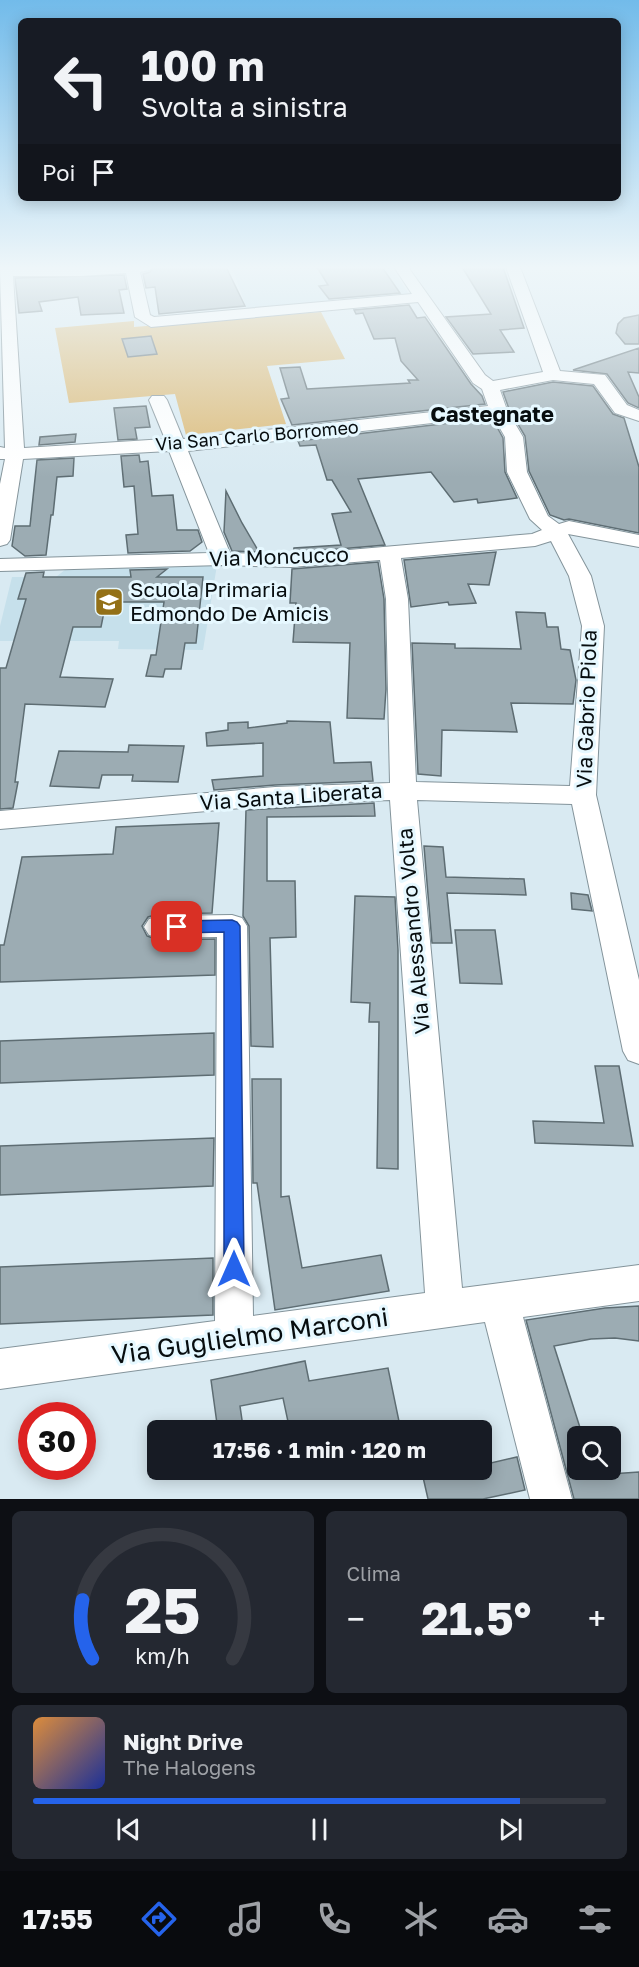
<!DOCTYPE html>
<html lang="it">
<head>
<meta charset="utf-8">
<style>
	body { margin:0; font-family:"Golos Text",sans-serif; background:#242831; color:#f1f3f6; height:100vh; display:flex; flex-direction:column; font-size:22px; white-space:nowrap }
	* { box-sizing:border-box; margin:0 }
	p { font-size:20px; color:#9ea1a6 }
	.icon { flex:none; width:33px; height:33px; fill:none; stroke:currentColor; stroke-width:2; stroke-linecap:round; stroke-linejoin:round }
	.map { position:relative; height:1499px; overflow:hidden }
	.drawer { display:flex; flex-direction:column; gap:12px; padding:12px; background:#0d0f14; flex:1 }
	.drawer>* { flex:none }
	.hud { position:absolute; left:18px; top:18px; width:603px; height:183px; border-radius:9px; box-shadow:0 3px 15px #0003; background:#171b24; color:#f1f3f6; overflow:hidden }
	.tools { position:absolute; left:567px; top:1426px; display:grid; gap:12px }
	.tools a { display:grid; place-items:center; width:54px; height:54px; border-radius:9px; background:#171b24; box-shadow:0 3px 15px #0003; font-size:30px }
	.speed { position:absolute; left:18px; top:1402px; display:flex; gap:12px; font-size:30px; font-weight:700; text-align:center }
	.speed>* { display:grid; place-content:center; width:78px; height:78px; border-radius:50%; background:#171b24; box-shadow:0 3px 15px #0003; line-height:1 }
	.speed .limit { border:9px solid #d22; background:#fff; color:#111 }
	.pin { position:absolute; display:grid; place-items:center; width:51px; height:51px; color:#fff; margin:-26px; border-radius:12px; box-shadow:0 3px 9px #0006 }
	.me { position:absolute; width:66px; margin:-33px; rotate:0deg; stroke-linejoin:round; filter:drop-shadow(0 0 4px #0008) }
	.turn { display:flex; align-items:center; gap:21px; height:126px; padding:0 24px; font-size:27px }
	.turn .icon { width:78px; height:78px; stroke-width:2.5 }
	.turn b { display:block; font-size:42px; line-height:51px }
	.then { display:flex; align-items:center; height:57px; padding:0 24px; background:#0003; gap:12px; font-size:22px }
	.big { font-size:45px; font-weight:700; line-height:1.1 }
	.drawer .tile { flex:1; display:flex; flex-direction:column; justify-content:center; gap:9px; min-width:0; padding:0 21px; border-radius:9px; background:#242831 }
	.drawer .dial { align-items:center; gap:0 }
	.dial svg { height:156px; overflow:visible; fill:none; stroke:#363941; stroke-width:7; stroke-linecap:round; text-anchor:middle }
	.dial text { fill:#f1f3f6; stroke:none }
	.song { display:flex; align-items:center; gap:18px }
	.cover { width:72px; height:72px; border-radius:9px; background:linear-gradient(135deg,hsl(30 70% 55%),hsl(230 70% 35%)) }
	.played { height:6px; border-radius:3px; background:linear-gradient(90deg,#2563eb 85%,#363941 85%) }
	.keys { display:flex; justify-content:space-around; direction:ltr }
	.heat { display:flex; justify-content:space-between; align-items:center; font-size:33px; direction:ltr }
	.drawer .tiles { flex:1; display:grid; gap:12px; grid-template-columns:1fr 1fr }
	.tile:last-child { grid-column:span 2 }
	.trip { position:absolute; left:147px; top:1420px; width:345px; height:60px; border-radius:9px; background:#171b24; box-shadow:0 3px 15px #0003; font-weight:700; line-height:60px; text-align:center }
	.menu { display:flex; height:96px; justify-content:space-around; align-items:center; background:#090b0e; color:#9ea1a6 }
	.menu .icon { width:42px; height:42px }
	.menu .selected { color:#2563eb }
	.menu b { font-size:27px; color:#f1f3f6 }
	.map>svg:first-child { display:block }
</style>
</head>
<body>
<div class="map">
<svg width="639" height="1499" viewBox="0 0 639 1499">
	<rect width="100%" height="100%" fill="#d9eaf2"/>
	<!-- built -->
	<path fill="#c6e0eb" d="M232,267H391L409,294L405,297L247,310Z
		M217,565L203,650L118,649L119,641H0V626L12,577H56L66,569Z"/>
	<!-- green -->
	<path fill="#dcbb79" d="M321,312L345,359L267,366L286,424L186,435L175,394L69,403L55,328L134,321V327Z"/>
	<!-- building -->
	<path fill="#9cacb3" stroke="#5e6d73" stroke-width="1.5" d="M154,267H226L245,306L159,314L155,287L146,288L143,274L150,272Z
		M317,267H382L400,293L329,299L319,286L328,285Z
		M462,267H503L524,328L500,330L514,352L473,354L446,317L491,314Z
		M124,275L127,289L119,290L124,313L81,315L78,297L39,302L42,311L19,313L15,278Z
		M409,305L417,318L425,317L471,384L482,396L485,404L292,425L281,399L289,398L280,368L300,367L307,389L410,383L408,380H418L401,361L395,338L374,339L363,313L356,314L354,310Z
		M639,315V344H625L616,333L618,324L624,318Z
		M151,336L157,354L128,357L122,339Z
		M639,348V373L628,372L639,397V408L628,403L607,374L573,370Z
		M553,382L593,386L613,414L624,418L639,467V533L569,519L564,520L550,515L529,471L525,436L509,409L503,392Z
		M146,406L150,427L135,428L137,439L118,440L114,408Z
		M492,418L503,438L505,472L517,498L478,503L477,499L454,502L431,472L358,479L385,545L293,553L294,548L341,545L332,514L351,512L332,480H327L316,445L300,446L298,441Z
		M76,434L75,442L39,445L40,437Z
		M139,455L140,462L148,461L152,496L173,495L177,530H198L202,542L190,551L128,553L126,535L138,534L134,486L124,487L121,456Z
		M74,458L73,476L57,477L53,515H51L46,555L25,556L12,546L15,526H30L37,460Z
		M226,491L242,523L259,552L232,551L224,532Z
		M496,552L489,585L468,584L476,603L449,605L448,602L411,607L404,560Z
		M378,562L384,599L386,689L384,719L347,718L350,643L293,642L296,603H290L292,569Z
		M167,569L157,577H203L196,643H185L181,669H165L163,677L146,676L151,655H156L164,602H106L101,627H73L60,677L113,679L105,707L25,704L15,782H18L13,808L0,809V668H6L26,599H18L26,573L44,572L43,577H131L130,570Z
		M516,612L545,613L547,627H558L561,649L570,650L576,680L573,704L511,703L517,732L442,730L441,776L418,774L412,643L455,644V648L521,649Z
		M287,721L330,722L334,763L371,762L373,781L275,785L214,790L212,780L263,776V743L207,746L206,733L228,730V723L248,722V728L287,723Z
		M129,745L184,746L178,782L132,781L133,775H102L99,788L50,786L59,751L128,752Z
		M374,803L375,816L267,817V881H295L296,937L270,938L273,1047L251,1046L249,926L243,916L246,810Z
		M219,823L212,913L158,914L148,917L142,926L147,936L158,940L215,939V975L0,982V945H4L22,857L113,854L116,827Z
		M424,846L443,847L446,877L524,879L526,895L447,893L452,943H432Z
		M571,893L588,895L592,911L572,909Z
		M355,896L395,897L398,950V1169L377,1168L379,1022H369L370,1003L351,1002Z
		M455,930H495L502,984L460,983Z
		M214,1033V1075L0,1083V1041Z
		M595,1066H619L633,1146L535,1143L533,1121L604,1123Z
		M252,1079H281V1197L289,1196L302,1268L381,1255L389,1291L275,1310L257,1183H253Z
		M214,1138L213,1186L0,1195V1146Z
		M213,1258V1315L0,1324V1267Z
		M639,1306V1341L615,1338L591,1339L554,1346L583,1437H578V1470H594L596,1475L639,1472V1499H574L526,1320L605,1308Z
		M305,1361L309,1381L388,1368L401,1431H290L283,1398L240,1406L243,1427L218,1431L211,1380Z
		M517,1457L525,1490L483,1499H428L423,1477L457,1470H482V1465Z"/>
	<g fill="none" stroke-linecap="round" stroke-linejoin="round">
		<!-- minor casing -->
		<g stroke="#84949b" stroke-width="2">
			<path id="minor" d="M0,267H152L150,270L140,272L150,315L154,317L412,294L394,267H408L485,375L493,381L543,372L506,267H520L560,371L605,375L627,405L639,410V421L615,413L594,384L553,380L500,390L507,410L523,437L527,472L548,516L559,524L569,521L639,535V547L568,534L591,576L604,626L596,795L639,980V1064L628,1060L623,1051L572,804L417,800L462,1288L639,1265V1301L523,1317L572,1499H530L485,1322L0,1389V1349L215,1321L217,937L159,938L149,935L144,927L149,919L159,916L232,915L242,918L247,926L253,1316L425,1293L390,800L275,805L0,829V811L275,787L390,783L386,599L380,560L291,567L222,565L0,571V559L209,553L169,451L23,459L10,540L7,544L0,546V484L5,459H0V447L5,448ZM126,273L135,317L151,327L418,302L473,383L482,389L488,406L183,439L167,400L164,396H152L149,400L165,439L24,448L13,276H81ZM493,416L505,437L507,472L530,519L542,530L532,534L291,555L230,553L188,451ZM551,541L569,576L582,626L570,786L416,782L408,599L401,558L535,546Z"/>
		</g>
		<!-- minor -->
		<use href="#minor" fill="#fff" fill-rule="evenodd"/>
	</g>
	<!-- sky -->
	<linearGradient id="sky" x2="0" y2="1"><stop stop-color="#72bbea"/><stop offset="0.56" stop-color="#eef6f9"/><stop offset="1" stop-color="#eef6f9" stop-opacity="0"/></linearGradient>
	<rect width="639" height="477" fill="url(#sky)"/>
	<!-- route -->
	<path fill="#2563eb" stroke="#184099" stroke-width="1.5" d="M232,920L237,922L240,926L244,1269L241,1276L234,1279L227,1276L224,1269V932L177,933L172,931L169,927L172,923L177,921Z"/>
	<!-- icons -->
	<defs>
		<g id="school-square" transform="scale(1.5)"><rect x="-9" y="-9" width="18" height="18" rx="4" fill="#937017" stroke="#e6f8ff"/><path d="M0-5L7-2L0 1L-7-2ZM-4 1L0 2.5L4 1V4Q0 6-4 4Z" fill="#fff"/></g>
	</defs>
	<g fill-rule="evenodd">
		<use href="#school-square" x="109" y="602"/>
	</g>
	<g text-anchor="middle" stroke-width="6" stroke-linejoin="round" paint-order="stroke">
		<!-- far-street labels -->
		<g font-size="18" fill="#070d0f" stroke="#e6f8ff">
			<text transform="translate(257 436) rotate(-5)" y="6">Via San Carlo Borromeo</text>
		</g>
		<!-- street labels -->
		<g font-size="21" fill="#070d0f" stroke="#e6f8ff">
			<text transform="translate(279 557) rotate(-2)" y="7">Via Moncucco</text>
			<text transform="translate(587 709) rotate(-88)" y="7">Via Gabrio Piola</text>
			<text transform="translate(291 797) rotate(-4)" y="7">Via Santa Liberata</text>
			<text transform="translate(414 931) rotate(-95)" y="7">Via Alessandro Volta</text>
		</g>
		<!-- poi labels -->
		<g font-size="21" fill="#070d0f" stroke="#e6f8ff" text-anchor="start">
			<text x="130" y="597">Scuola Primaria<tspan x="130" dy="24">Edmondo De Amicis</tspan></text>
		</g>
		<!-- far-district labels -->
		<g font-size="22" font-weight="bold" fill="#070d0f" stroke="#e6f8ff">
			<text x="492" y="422">Castegnate</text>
		</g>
		<!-- near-street labels -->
		<g font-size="26" fill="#070d0f" stroke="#e6f8ff">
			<text transform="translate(250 1336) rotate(-8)" y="9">Via Guglielmo Marconi</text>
		</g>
	</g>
</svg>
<div class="tools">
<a><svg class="icon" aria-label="search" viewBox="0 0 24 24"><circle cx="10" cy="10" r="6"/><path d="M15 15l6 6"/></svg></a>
</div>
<div class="speed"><div class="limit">30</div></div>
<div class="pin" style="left:177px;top:927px;background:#d93025"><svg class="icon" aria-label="arrive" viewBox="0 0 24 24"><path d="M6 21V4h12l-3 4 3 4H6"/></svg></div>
<svg class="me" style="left:234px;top:1269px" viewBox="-20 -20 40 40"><path d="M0-17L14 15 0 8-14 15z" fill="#2563eb" stroke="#fff" stroke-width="4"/></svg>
<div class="trip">17:56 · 1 min · 120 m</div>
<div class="hud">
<div class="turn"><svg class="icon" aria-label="left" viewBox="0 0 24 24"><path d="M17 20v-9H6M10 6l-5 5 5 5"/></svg><div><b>100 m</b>Svolta a sinistra</div></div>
<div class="then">Poi<svg class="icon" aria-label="arrive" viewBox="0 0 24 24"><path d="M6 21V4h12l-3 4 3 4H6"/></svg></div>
</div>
</div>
<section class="drawer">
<div class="tiles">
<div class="tile dial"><svg viewBox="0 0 100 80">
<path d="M14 69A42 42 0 1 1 86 69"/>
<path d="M14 69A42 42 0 0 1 9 39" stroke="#2563eb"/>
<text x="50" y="56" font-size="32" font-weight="700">25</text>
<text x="50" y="72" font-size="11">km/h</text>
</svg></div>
<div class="tile"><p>Clima</p>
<div class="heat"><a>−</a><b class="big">21.5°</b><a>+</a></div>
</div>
<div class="tile">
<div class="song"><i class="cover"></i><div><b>Night Drive</b><p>The Halogens</p></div></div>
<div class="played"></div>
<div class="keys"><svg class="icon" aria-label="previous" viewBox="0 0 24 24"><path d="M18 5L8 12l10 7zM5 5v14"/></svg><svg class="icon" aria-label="pause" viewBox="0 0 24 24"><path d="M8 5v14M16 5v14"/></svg><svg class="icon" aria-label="next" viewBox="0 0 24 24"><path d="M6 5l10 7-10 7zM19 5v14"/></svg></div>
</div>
</div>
</section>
<nav class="menu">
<b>17:55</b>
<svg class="icon selected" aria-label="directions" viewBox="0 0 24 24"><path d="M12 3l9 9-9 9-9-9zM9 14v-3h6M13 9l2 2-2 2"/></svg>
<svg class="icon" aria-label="music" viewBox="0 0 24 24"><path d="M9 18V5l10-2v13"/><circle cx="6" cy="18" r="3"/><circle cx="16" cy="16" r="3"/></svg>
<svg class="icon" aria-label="phone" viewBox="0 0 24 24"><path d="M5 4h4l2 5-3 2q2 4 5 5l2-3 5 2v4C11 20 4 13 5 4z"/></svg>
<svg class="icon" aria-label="climate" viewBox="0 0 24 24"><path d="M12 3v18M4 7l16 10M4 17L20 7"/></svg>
<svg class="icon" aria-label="car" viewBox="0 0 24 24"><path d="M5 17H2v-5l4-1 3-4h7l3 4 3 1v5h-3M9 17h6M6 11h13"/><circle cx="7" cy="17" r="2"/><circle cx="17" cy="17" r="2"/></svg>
<svg class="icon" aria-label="filters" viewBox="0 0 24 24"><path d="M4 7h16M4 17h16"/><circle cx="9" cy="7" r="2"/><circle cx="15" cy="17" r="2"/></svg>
</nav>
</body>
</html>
